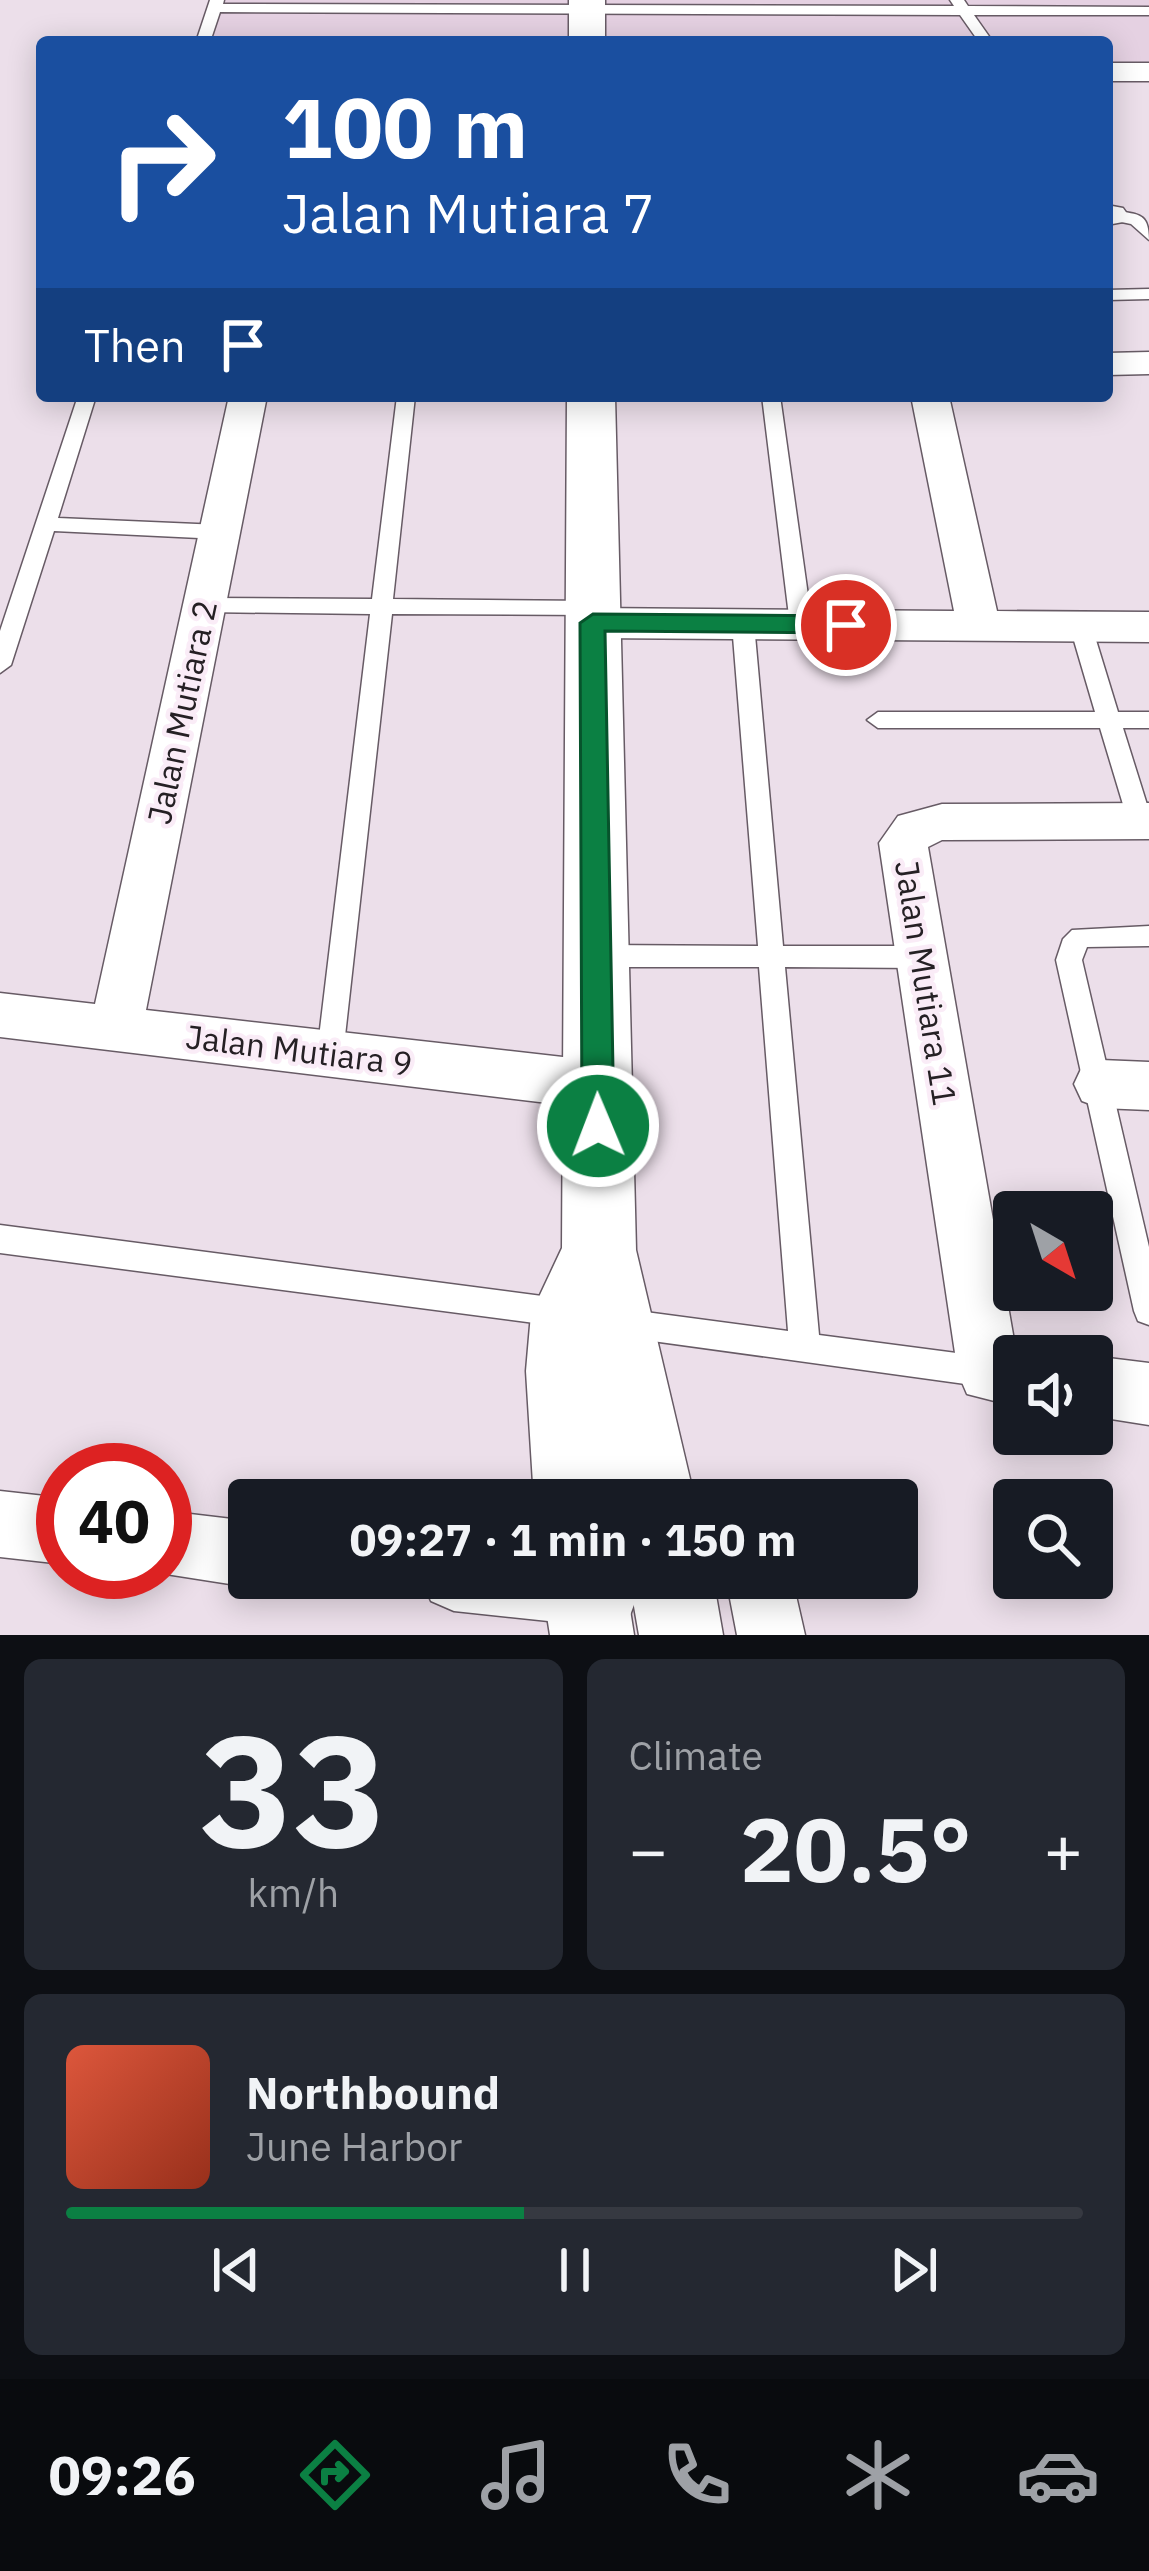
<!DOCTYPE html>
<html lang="en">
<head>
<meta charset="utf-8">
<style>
	body { margin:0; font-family:"IBM Plex Sans",sans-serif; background:#242831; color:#f1f3f6; height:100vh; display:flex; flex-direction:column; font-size:45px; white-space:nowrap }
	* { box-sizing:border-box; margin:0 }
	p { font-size:39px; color:#9ea1a6 }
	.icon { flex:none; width:66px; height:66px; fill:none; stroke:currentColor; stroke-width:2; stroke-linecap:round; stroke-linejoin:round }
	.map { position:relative; height:1635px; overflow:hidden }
	.details { display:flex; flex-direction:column; gap:24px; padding:24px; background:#0d0f14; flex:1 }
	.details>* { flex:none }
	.hud { position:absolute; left:36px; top:36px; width:1077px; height:366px; border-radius:12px; box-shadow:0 6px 30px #0003; background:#1a4fa0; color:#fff; overflow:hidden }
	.needle { width:78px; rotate:141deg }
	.buttons { position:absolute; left:993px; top:1191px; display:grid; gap:24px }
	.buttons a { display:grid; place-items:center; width:120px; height:120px; border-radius:12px; background:#171b24; box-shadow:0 6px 30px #0003; font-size:60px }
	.speed { position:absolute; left:36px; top:1443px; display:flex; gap:24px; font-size:60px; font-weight:700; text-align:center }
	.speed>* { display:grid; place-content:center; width:156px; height:156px; border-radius:50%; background:#171b24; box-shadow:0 6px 30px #0003; line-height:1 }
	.speed .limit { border:18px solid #d22; background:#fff; color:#111 }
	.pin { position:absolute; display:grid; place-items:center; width:102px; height:102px; color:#fff; margin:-51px; border:6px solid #fff; border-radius:50%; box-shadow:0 3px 12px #0007 }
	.me { position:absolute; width:132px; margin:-66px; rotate:359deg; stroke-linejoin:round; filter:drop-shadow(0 0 9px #0008) }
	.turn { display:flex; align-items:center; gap:42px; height:252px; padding:0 48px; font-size:54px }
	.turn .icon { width:156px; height:156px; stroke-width:2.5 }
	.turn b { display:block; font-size:84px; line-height:102px }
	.then { display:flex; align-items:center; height:114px; padding:0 48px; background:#0003; gap:24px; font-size:45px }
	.big { font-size:90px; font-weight:800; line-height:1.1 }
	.details .card { flex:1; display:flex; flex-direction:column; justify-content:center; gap:18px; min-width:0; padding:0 42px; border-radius:18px; background:#242831 }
	.details .dial { align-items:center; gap:0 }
	.dial b { font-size:156px; line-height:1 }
	.song { display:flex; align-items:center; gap:36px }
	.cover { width:144px; height:144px; border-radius:18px; background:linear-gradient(135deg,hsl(10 70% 55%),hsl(10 70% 35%)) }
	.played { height:12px; border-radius:6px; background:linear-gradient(90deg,#0b8043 45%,#363941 45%) }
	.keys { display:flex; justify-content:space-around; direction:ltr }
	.heat { display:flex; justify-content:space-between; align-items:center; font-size:66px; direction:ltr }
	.details .tiles { flex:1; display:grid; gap:24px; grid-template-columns:1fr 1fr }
	.card:last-child { grid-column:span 2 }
	.trip { position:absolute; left:228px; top:1479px; width:690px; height:120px; border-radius:12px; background:#171b24; box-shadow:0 6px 30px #0003; font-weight:800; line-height:120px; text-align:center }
	.tab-bar { display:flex; height:192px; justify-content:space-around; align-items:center; background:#090b0e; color:#9ea1a6 }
	.tab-bar .icon { width:84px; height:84px }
	.tab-bar .current { color:#0b8043 }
	.tab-bar b { font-size:54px; color:#f1f3f6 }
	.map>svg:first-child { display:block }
</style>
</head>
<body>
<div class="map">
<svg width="1149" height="1635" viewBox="0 0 1149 1635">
	<rect width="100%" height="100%" fill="#ecdfea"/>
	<!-- built -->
	<path fill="#e5d1e2" d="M211,0H1149V77H1107V42H197Z"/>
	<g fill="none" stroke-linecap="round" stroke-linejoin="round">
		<!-- service casing -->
		<g stroke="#675b65" stroke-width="3">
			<path id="service" d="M210,0H224L223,4L954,6L950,0H964L968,6L1149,7V15H974L993,42H979L960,15L220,12L210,42H196Z
				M1111,210C1136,215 1149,210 1149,240L1131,224L1107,219V211Z
				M1149,289V299L1107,300V290Z
				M78,396H96L58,518L220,525L230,532L220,539L54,531L11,665L0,673V631Z
				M397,396H415L393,599L593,601L604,608L593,615L392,614L343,1054L339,1062L330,1066L321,1062L317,1054L370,614L204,612L193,605L204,598L372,599Z
				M762,396H780L812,624L801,631L790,624Z
				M743,617L754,624L783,946H921L930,950L934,957L930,964L921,968L785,967L819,1335L987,1357L998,1361L1002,1372L998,1383L987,1387L623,1337L612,1333L608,1323L612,1313L623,1309L788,1331L759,967H600L591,963L587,956L591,949L600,945L758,946L732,624Z
				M1081,619L1092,627L1118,712H1149V728H1123L1149,811V828H1131L1128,821L1100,728H878L867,720L878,712H1095L1070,627Z
				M1149,926V946L1087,947L1082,960L1149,1247V1325L1138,1321L1134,1311L1056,960L1063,939L1072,930Z
				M0,1225L565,1299L576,1303L580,1313L576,1323L565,1327L0,1253Z"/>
		</g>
		<!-- minor casing -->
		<g stroke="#675b65" stroke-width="3">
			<path id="minor" d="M1107,63H1149V81H1107Z
				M1107,205L1123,208L1128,215L1123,222L1107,225Z
				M1149,352V374L1107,375V353Z
				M229,396H267L146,1010L598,1061L617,1068L625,1085L617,1102L598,1109L0,1037V993L95,1004Z
				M911,396H949L997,611L1149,612V642L593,638L578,634L571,623L578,612L593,608L954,611Z
				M1149,803V839L942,840L928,847L1015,1346L1036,1356H1014V1406L967,1394L958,1373L879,843L898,816L942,804Z
				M1101,1060L1149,1062V1110L1101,1108L1082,1101L1074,1084L1082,1067Z
				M1091,1356H1092L1149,1363V1425L1092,1416Z
				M0,1491L63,1498V1564L0,1557Z
				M165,1511L249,1521V1578H271L249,1587L153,1572H165Z
				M421,1578H632L638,1594L629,1618L605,1627L454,1611L431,1601Z
				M726,1578H792L805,1635H737Z"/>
		</g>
		<!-- tertiary casing -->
		<g stroke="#675b65" stroke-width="3">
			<path id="tertiary" d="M569,0H605V42H569Z
				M567,396H615L636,1250L695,1500H534L526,1371L531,1314L562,1248Z
				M541,1578H625L634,1635H550Z
				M629,1578H713L723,1635H639Z"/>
		</g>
		<!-- service -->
		<use href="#service" fill="#fff" fill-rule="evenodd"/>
		<!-- minor -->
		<use href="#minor" fill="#fff" fill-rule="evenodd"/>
		<!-- tertiary -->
		<use href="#tertiary" fill="#fff" fill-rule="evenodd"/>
	</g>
	<!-- route -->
	<path fill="#0b8043" stroke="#07532c" stroke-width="3" d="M593,614L846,616L858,625L846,633L605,631L614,1126L609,1136L598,1140L587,1136L582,1126L580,623Z"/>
	<g text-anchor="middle" stroke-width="9" stroke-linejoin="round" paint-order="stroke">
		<!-- street labels -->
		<g font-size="33" fill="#252024" stroke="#faecf7">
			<text transform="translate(182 712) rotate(-78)" y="12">Jalan Mutiara 2</text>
			<text transform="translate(926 983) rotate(81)" y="12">Jalan Mutiara 11</text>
			<text transform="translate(299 1050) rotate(7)" y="12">Jalan Mutiara 9</text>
		</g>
	</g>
</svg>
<div class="buttons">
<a><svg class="needle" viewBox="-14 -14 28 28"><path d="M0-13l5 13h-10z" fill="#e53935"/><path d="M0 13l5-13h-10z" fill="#9ea1a6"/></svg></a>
<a><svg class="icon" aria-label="sound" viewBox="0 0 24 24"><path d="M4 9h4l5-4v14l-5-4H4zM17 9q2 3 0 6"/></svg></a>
<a><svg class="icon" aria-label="search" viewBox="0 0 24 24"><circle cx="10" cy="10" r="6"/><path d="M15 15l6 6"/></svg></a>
</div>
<div class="speed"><div class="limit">40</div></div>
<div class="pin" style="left:846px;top:625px;background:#d93025"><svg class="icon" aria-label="arrive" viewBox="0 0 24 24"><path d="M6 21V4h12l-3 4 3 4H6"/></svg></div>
<svg class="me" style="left:598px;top:1126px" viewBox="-20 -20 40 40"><circle r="17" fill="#0b8043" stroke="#fff" stroke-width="3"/><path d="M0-11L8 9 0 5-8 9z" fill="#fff"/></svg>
<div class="trip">09:27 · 1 min · 150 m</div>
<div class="hud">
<div class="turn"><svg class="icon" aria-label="right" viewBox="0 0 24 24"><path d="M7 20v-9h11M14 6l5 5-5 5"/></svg><div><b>100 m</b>Jalan Mutiara 7</div></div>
<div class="then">Then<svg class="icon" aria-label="arrive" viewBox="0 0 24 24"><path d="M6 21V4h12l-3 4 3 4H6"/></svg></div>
</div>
</div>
<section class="details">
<div class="tiles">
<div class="card dial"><b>33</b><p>km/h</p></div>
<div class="card"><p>Climate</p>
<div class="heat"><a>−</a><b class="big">20.5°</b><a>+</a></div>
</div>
<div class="card">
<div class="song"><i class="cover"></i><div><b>Northbound</b><p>June Harbor</p></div></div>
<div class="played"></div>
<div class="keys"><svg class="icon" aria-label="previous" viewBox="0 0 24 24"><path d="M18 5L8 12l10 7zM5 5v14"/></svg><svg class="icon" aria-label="pause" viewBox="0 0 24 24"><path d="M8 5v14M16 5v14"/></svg><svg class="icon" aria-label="next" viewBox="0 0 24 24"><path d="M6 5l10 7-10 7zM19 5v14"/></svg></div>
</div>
</div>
</section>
<nav class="tab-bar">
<b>09:26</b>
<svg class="icon current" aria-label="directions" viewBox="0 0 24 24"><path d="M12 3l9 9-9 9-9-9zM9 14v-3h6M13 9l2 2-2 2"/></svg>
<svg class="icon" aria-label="music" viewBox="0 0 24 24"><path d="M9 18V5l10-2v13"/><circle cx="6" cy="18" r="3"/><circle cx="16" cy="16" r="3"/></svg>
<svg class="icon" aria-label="phone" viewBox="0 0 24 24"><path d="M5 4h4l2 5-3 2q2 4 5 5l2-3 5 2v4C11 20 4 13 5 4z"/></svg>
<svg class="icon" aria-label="climate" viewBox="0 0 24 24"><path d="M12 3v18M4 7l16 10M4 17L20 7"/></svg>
<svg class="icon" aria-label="car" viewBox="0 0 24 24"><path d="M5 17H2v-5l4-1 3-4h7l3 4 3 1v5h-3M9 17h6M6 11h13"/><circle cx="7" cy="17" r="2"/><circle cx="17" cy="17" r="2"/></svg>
</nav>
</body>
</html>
